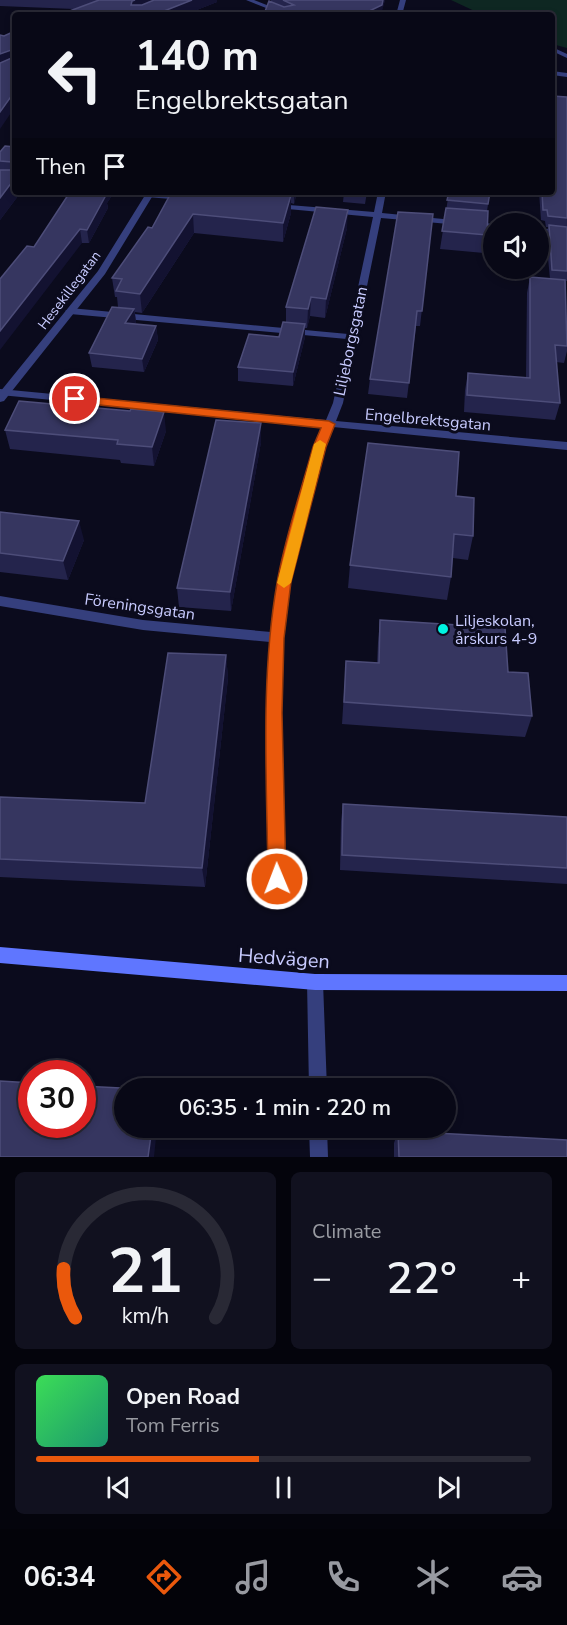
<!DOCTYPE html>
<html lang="en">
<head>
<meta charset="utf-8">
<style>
	body { margin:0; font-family:"Nunito Sans",sans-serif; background:#11111f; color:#f1f3f6; height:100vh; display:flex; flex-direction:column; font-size:22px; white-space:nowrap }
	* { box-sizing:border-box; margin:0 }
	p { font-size:20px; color:#989aa1 }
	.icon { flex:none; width:33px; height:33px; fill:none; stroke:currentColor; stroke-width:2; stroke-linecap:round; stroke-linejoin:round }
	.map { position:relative; height:1157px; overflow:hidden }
	.panel { display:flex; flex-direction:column; gap:15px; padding:15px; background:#04040c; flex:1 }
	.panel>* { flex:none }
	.banner { position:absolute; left:12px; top:12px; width:543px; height:183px; border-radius:6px; box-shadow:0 3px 9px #0003,0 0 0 2px #292935; background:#080816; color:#f1f3f6; overflow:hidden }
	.buttons { position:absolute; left:483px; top:213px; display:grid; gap:12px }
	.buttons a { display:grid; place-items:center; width:66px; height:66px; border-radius:50%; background:#080816; box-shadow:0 3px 9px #0003,0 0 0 2px #292935; font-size:30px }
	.speed { position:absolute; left:18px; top:1060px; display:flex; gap:12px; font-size:30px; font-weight:700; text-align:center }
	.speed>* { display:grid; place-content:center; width:78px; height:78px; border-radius:50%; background:#080816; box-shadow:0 3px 9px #0003,0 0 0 2px #292935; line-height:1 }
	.speed .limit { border:9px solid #d22; background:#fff; color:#111 }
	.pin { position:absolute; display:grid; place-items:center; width:51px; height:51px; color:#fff; margin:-26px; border:3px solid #fff; border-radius:50%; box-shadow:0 2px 6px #0007 }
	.me { position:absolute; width:66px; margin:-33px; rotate:359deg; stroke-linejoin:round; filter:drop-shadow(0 0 4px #0008) }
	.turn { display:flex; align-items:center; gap:21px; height:126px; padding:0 24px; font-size:27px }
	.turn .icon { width:78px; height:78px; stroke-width:2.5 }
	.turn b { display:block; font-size:42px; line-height:51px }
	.then { display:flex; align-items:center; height:57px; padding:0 24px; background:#0003; gap:12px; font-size:22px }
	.big { font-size:45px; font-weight:600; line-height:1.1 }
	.panel .card { flex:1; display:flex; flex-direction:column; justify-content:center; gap:9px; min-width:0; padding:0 21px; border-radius:9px; background:#11111f }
	.panel .dial { align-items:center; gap:0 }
	.dial svg { height:156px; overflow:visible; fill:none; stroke:#292935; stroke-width:7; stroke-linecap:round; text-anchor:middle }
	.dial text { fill:#f1f3f6; stroke:none }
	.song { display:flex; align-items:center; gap:18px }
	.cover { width:72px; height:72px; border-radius:9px; background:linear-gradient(135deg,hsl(130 70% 55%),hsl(160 70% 35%)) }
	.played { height:6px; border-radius:3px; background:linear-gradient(90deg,#ea580c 45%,#292935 45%) }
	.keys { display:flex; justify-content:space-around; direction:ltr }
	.heat { display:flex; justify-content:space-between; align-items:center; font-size:33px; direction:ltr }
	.panel .tiles { flex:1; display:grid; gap:15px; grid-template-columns:1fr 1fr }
	.card:last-child { grid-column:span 2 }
	.trip { position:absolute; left:114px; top:1078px; width:342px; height:60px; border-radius:30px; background:#080816; box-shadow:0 3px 9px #0003,0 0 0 2px #292935; font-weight:600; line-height:60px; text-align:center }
	.menu { display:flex; height:96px; justify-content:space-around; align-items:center; background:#030309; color:#989aa1 }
	.menu .icon { width:42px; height:42px }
	.menu .selected { color:#ea580c }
	.menu b { font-size:27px; color:#f1f3f6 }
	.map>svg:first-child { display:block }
</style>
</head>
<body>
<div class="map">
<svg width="567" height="1157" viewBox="0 0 567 1157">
	<rect width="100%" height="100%" fill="#0b0b1d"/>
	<!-- green -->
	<path fill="#0e2722" d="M451,0H567V48L552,44V15H483Z"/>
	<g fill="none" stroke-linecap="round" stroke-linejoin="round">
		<!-- minor -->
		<path fill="#353f7d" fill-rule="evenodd" d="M246,0H254L292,15H284Z
			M552,47L567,54V58L552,51Z
			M552,71L567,73V77L552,75Z
			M104,192H138L184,196L188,198L184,200L108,194Z
			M378,192H386L382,213L494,224V228L381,218L343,403L336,421L567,442V450L333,427L324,447L290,581L283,638L281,713L285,879L282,884L277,886L272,884L269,879L267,713L270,642L143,630L0,606V596L143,620L271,632L278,581L314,447L323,426L0,395V389L326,420L333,403L347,339L70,314L65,311L70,308L348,334L373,217L277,208L273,206L277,204L374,212Z
			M538,228L567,231V235L538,233Z
			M315,974L321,976L323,982L327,1089H309L307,982L309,976Z
			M309,1128H327L328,1157H310Z"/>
		<!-- tertiary -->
		<path fill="#353f7d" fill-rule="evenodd" d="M400,0H406L402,15H396Z
			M147,192H155L105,274L4,401L0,402V392L98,271Z"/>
		<!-- secondary -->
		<path fill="#5f76ff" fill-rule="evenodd" d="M0,947L315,974L567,975V991L315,990L0,963Z"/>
	</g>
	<!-- wall -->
	<path fill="#24244c" d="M0,0H217V2L184,15H59L74,9L0,6Z
		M271,0H385L380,15H264L271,2Z
		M567,97V281H566L567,351L564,363L556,362L560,403L555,420L464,412L465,390L468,373L526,378L527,293L530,277L550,279L546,236L548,227H546L545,221L541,220L539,192H552Z
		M15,147V192H21L0,220V152Z
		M103,192H110L111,197L107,203L108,208L89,243H82L34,247Z
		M297,192L294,204L291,203V213L283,242L194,233L142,313L135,312L136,322L135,324L156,326L158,340L144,372L92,367L89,353L118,307L117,297H115L112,278L152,228L176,193Z
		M344,192H367L365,204L343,202Z
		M449,192H490L487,211V235L484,253L440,249Z
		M433,214L420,326H416L407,398L368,394L370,379Z
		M347,228L325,318L310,316L307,328H305V337L293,386L238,381V367L279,337L286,322V307Z
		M5,430L166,431L154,466L121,463L120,460L10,449Z
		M261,442L231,611L179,607L177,588Z
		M456,496L473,536L468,560L453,558L451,577L447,600L348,588L350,565Z
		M0,512L84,540L68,580L0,572Z
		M380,620L508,672L532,716L525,737L342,724L346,661L377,663L378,642Z
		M226,655L228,678L205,887L0,877V797L145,803Z
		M343,804L567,817V884L340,870L341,821Z
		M398,1131L567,1157H394V1143Z"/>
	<!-- shaded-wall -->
	<path fill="#131231" d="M135,0H162L133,13L131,5L132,1Z
		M192,0H217V2L184,15H154Z
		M383,0H385L381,15H361Z
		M14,49L15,62L0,68V54Z
		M15,91V107L0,129V112Z
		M15,178V192H21L0,220V198Z
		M103,192H110L111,197L107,203L108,208L89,243L87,230Z
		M295,192H297L294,204V195Z
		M291,195V213L283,242V223Z
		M348,210L347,228L325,318L326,299Z
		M193,214L194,233L142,313L140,294Z
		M80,229L82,243L0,350V331Z
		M311,297L310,316L307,328L308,309Z
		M134,309L136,322L127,337L125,323Z
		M305,324V337L293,386V372Z
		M156,326L158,340L144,372L142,359Z
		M164,412L166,431L154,466L152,447Z
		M261,423V442L231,611L230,592Z
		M79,521L84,540L68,580L63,561Z
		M226,655L228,678L205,887L202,868Z
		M152,1128H157L154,1157H148Z"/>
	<!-- building -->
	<path fill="#363660" stroke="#4d4d79" stroke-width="1.5" d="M99,0H135L132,1L131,5H142L154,0H192L154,15H59Z
		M283,0H383L382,5L361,15L264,14L269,1L284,7L294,5Z
		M15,31V91L0,112V63L14,57V49L0,54V35L4,36Z
		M552,96L567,97V218L548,216L547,210H543L542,192H552Z
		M5,146L15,147V178L0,198V170H13L12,162L0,161V152Z
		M70,192H103L102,194L106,195L87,230L80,229L0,331V279L27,246L34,247Z
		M176,192H261L291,195L283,223L193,214L140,294L116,291L122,279L112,278L148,227L152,228L171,193H176Z
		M261,192H295L294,195Z
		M449,192H490L488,204L447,200Z
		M316,207L348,210L326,299L311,297L308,309L286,307Z
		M446,208L488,211L487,235L442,231Z
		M398,212L433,214L422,311H417L409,383L370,379Z
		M549,225L567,227V271L552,270Z
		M530,277L565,280L567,346L555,345L560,403L467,395L468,373L530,378Z
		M112,307L134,309L125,323L156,326L142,359L89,353Z
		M283,322L305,324L293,372L238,367L249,334L279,337Z
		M19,401L130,411L131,409L164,412L152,447L117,444L118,440L5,430Z
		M216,420L261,423L230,592L177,588Z
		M368,443L459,452L456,496L474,498L473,536L454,534L451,577L350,565Z
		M0,512L79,521L63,561L0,553Z
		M380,620L505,628L508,672L528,673L532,716L344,702L346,661L379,663Z
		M168,653L226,655L202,868L0,859V797L145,803Z
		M343,804L567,817V868L342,855Z
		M0,1081L32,1083V1125H82V1086L141,1089H124V1128H152L148,1157H0Z
		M398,1131L567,1140V1157H399Z"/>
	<!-- route -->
	<path fill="#ea580c" stroke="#983908" stroke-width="1.5" d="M75,396L329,421L335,424L326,447L291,582L284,638L282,713L286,879L283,884L277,887L271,884L268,879C267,781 260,680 277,583C285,537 301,491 313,447L321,428L71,402V397Z"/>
	<!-- slow -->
	<path fill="#f59e0b" d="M320,440L326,444L291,583L284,588L277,583L314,444Z"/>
	<!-- markers -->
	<circle fill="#00f3e2" stroke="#0b0b1d" stroke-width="2" cx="443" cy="629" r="6"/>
	<g text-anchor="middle" stroke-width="6" stroke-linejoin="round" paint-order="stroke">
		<!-- far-street labels -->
		<g font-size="14" fill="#c8cbff" stroke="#0b0b1d">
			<text transform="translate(69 290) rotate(-53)" y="5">Hesekillegatan</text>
		</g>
		<!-- street labels -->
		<g font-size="16" fill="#c8cbff" stroke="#0b0b1d">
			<text transform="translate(350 341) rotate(-78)" y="6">Liljeborgsgatan</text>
			<text transform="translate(428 419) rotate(5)" y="6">Engelbrektsgatan</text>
			<text transform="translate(140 606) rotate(8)" y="6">Föreningsgatan</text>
		</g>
		<!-- poi labels -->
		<g font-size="16" fill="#c8cbff" stroke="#0b0b1d" text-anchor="start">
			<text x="455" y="626">Liljeskolan,<tspan x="455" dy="18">årskurs 4-9</tspan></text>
		</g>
		<!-- near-street labels -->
		<g font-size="20" fill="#c8cbff" stroke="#0b0b1d">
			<text transform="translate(284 958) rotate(4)" y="7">Hedvägen</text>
		</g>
	</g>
</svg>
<div class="buttons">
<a><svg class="icon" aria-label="sound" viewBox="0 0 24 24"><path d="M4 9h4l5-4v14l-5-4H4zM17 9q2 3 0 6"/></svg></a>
</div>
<div class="speed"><div class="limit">30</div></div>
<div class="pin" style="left:75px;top:399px;background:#d93025"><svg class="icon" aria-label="arrive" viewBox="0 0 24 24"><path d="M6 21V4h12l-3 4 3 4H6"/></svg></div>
<svg class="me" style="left:277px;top:879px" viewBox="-20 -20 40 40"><circle r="17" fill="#ea580c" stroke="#fff" stroke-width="3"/><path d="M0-11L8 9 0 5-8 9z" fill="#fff"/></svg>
<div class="trip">06:35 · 1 min · 220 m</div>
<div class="banner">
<div class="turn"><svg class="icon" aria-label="left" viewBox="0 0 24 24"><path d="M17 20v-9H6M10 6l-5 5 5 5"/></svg><div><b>140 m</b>Engelbrektsgatan</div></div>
<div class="then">Then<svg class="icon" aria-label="arrive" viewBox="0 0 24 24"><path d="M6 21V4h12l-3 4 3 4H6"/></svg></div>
</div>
</div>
<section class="panel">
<div class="tiles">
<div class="card dial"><svg viewBox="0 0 100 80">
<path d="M14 69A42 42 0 1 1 86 69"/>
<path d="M14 69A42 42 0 0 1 8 44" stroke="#ea580c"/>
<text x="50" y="56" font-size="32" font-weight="700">21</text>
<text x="50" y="72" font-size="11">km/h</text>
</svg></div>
<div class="card"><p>Climate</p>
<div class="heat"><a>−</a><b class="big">22°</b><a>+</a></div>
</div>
<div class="card">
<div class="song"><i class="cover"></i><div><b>Open Road</b><p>Tom Ferris</p></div></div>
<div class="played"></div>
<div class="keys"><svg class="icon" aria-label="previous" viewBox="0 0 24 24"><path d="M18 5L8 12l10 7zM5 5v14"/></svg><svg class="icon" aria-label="pause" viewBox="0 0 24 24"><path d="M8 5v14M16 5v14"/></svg><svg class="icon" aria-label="next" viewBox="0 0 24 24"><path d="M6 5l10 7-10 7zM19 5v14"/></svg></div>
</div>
</div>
</section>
<nav class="menu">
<b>06:34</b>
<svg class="icon selected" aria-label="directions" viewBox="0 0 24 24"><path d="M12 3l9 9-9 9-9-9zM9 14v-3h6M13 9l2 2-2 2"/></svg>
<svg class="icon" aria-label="music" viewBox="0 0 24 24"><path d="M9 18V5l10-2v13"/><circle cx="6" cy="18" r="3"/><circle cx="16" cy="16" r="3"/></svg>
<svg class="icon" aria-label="phone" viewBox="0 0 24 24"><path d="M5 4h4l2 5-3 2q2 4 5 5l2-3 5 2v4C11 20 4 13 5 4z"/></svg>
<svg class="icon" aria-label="climate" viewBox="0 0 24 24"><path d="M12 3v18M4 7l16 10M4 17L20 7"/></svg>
<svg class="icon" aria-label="car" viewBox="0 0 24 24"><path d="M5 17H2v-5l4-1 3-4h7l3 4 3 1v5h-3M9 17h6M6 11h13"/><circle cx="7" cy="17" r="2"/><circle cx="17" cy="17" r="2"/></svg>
</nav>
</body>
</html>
